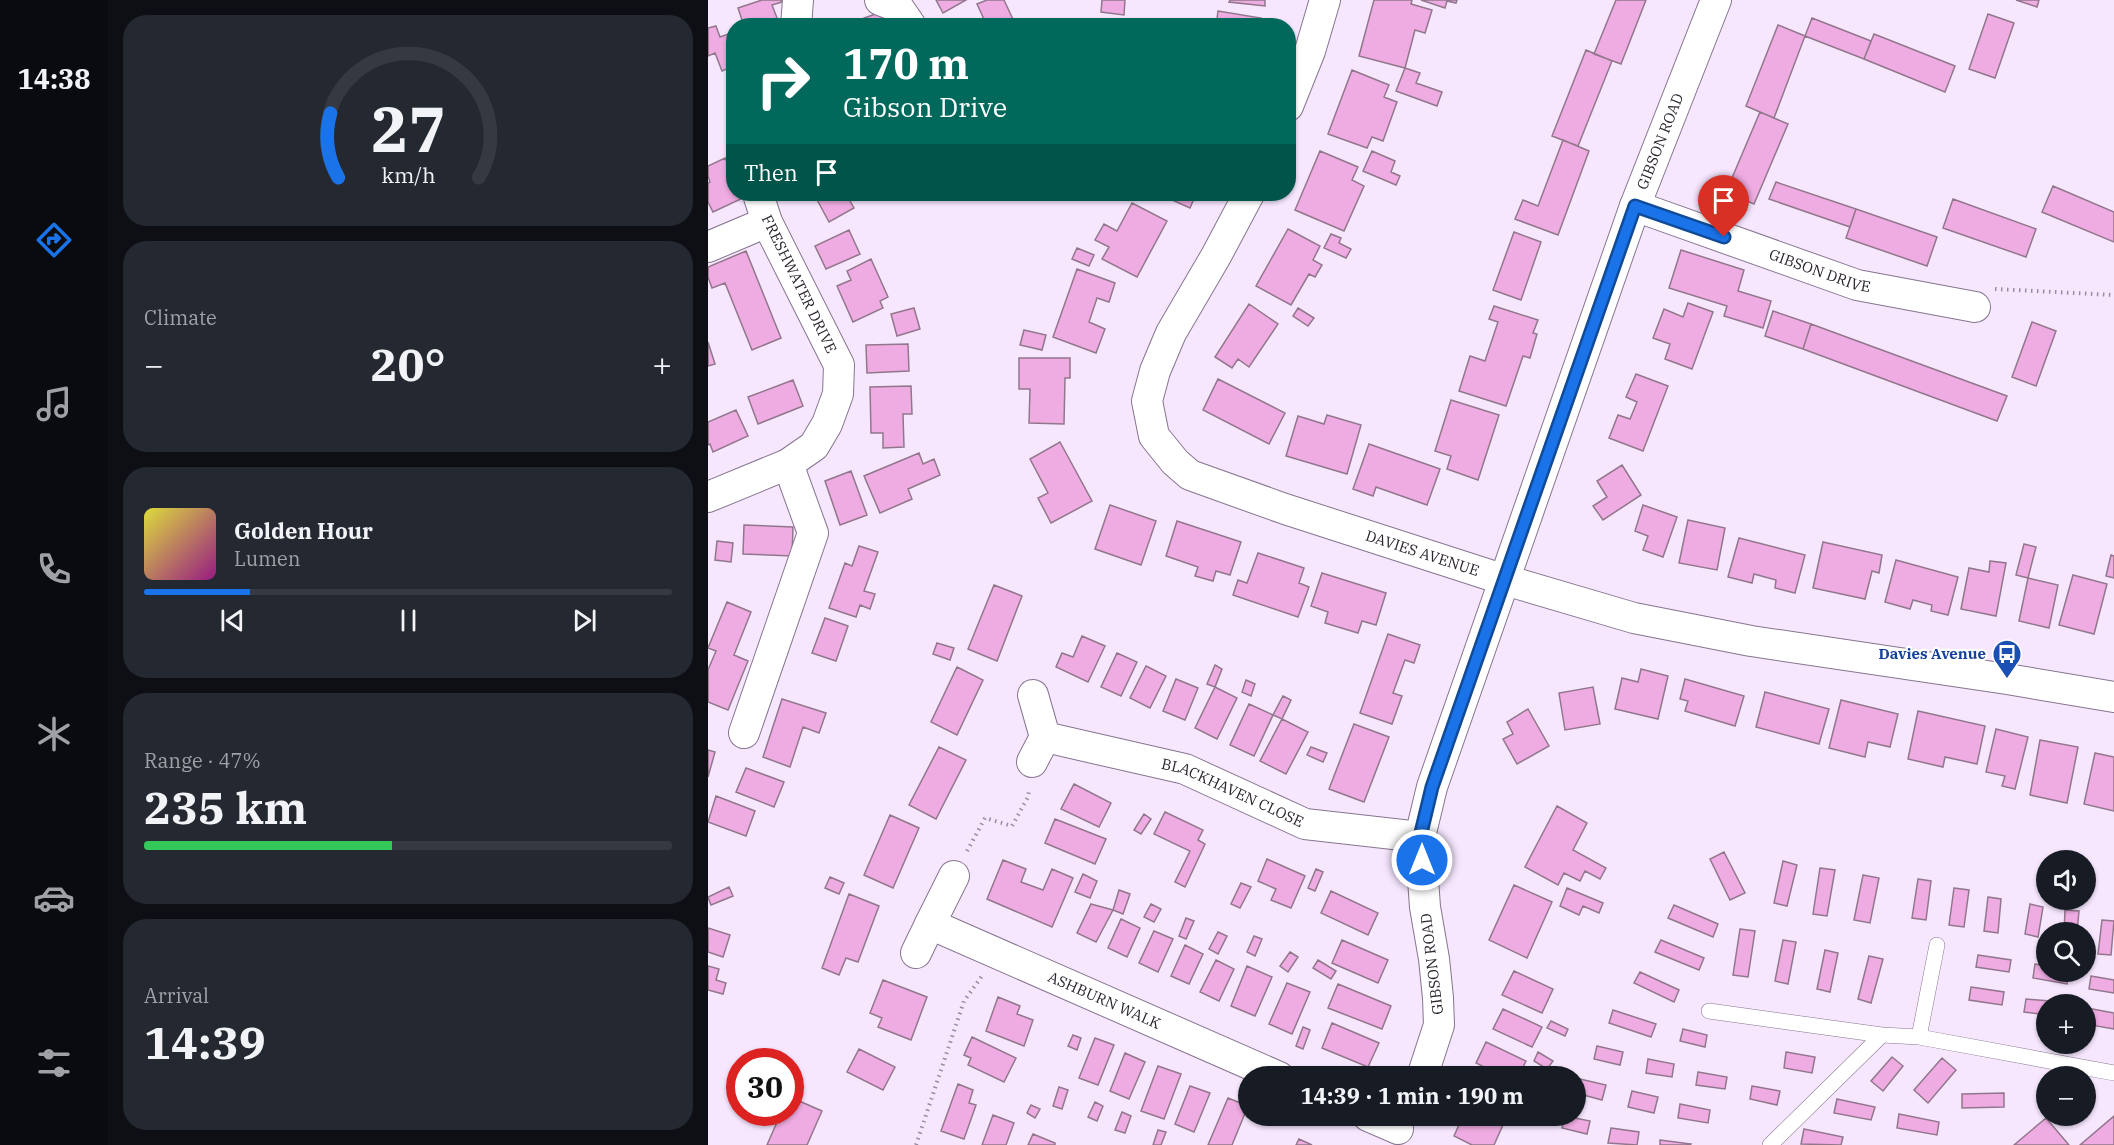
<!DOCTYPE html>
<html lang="en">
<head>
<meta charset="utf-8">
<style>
	body { margin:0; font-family:"IBM Plex Serif",serif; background:#242831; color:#f1f3f6; height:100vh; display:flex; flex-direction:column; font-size:22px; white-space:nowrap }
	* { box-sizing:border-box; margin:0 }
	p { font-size:20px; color:#9ea1a6 }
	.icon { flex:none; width:33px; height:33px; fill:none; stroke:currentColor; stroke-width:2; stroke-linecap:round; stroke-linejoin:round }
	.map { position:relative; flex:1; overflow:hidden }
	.drawer { display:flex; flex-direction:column; gap:15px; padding:15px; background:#0d0f14; width:600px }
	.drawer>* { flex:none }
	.banner { position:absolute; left:18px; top:18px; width:570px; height:183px; border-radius:24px; box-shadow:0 2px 4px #0004; background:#00695c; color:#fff; overflow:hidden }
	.buttons { position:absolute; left:1328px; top:850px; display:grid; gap:12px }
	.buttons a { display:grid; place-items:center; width:60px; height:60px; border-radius:50%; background:#171b24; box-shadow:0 2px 4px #0004; font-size:30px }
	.speed { position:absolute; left:18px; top:1048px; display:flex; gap:12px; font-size:30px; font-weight:700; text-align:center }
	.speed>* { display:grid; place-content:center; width:78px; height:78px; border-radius:50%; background:#171b24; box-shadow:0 2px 4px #0004; line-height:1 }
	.speed .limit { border:9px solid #d22; background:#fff; color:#111 }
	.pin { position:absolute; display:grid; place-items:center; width:51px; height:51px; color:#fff; margin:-62px -26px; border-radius:50% 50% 50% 0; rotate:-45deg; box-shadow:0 0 6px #0007 }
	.pin .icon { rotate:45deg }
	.me { position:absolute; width:66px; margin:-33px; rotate:0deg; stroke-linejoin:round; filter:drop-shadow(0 0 4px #0008) }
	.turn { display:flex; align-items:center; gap:21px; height:126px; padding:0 18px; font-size:27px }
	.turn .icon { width:78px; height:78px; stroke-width:2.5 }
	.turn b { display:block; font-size:42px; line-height:51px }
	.then { display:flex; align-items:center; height:57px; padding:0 18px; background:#0003; gap:12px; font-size:22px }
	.big { font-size:45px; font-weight:700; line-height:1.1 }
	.drawer .tile { flex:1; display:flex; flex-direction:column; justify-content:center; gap:9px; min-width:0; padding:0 21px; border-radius:24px; background:#242831 }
	.drawer .dial { align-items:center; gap:0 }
	.dial svg { height:156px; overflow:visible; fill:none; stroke:#363941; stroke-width:7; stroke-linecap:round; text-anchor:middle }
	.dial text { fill:#f1f3f6; stroke:none }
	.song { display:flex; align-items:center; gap:18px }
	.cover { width:72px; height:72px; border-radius:9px; background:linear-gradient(135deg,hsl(60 70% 55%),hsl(310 70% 35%)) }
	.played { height:6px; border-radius:3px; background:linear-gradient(90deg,#1a73e8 20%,#363941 20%) }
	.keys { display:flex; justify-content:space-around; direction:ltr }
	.heat { display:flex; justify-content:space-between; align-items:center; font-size:33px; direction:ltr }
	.charge { height:9px; border-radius:4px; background:linear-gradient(90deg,#34c759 47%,#363941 0) }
	.trip { position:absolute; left:530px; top:1066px; width:348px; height:60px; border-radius:30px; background:#171b24; box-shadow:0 2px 4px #0004; font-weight:700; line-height:60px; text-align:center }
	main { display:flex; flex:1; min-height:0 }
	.dock { display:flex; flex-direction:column; width:108px; justify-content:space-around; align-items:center; background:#090b0e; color:#9ea1a6 }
	.dock .icon { width:42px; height:42px }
	.dock .selected { color:#1a73e8 }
	.dock b { font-size:27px; color:#f1f3f6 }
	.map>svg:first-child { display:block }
</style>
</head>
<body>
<main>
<nav class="dock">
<b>14:38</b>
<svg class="icon selected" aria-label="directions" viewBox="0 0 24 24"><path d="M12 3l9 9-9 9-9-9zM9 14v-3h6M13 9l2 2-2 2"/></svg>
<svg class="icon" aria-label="music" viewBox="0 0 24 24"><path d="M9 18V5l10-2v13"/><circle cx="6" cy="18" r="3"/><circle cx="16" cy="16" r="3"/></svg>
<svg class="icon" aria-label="phone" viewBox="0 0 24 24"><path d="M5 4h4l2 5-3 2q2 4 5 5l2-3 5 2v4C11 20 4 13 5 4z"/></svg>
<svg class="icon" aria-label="climate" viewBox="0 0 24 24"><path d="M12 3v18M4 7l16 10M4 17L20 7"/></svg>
<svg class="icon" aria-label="car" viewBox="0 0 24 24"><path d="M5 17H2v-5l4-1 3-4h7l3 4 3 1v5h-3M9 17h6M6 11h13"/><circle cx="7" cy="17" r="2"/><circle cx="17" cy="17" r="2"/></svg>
<svg class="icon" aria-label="filters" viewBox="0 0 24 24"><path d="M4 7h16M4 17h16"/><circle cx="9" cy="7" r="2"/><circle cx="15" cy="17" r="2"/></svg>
</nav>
<section class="drawer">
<div class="tile dial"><svg viewBox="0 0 100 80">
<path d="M14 69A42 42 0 1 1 86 69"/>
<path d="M14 69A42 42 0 0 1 10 36" stroke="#1a73e8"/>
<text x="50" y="56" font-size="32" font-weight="700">27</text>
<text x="50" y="72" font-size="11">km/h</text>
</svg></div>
<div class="tile"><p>Climate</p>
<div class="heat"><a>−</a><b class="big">20°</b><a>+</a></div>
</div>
<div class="tile">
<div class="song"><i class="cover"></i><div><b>Golden Hour</b><p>Lumen</p></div></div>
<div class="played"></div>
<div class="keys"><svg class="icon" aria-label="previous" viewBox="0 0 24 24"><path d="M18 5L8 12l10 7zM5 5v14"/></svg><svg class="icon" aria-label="pause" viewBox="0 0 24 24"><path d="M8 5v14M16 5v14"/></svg><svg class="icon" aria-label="next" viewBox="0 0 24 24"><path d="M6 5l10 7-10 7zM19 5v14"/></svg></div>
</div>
<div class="tile"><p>Range · 47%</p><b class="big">235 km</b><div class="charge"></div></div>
<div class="tile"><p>Arrival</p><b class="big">14:39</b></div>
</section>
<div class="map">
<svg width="1406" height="1145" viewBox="0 0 1406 1145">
	<rect width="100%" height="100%" fill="#f6e7ff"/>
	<!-- building -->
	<path fill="#eface2" stroke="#92778c" stroke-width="1.5" d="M54,0H73L74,2L64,5L71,23L64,26H36L30,8Z
		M228,0H258L235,13Z
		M279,0H296L308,26H279L269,4Z
		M394,0H417L416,15L393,12Z
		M522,0H557V6L521,2Z
		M666,0H704L703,4L724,10L717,33L707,30L697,68L651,56Z
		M713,0H749L748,3L739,1L737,8Z
		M908,0H938L913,64L886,54Z
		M1308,0H1331L1329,7Z
		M510,11L553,18L552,26H508Z
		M173,12L178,26H150L148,21Z
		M1280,14L1306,23L1287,78L1261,69Z
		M1104,18L1163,41L1156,59L1097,36Z
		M1070,25L1097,36L1066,118L1038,106Z
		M8,26L12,37L26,32V66L14,71L7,53L0,56V28Z
		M1166,34L1247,66L1237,92L1156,59Z
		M878,50L904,61L870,146L844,136Z
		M697,68L712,73L708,83L734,92L729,106L688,91Z
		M644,70L681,85L676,97L689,102L675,141L664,137L659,148L620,134Z
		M1052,112L1080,124L1046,204L1018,192Z
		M855,140L881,151L850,235L807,219L815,200L830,206Z
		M612,151L650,167L644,180L656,186L636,231L587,210Z
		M664,151L687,161L683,172L692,176L688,185L655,171Z
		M17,158L26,177V194H33L35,198L5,212L0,202V183L2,182L0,176V166Z
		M1068,182L1148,209L1142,227L1061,199Z
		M1345,186L1406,212V242L1334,212Z
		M106,194H138L146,208L121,222Z
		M429,194H447L444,200Z
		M451,194H488L482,208Z
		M1245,199L1328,229L1318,257L1235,228Z
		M424,203L459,221L429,277L394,259L401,247L387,240L396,224L409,231Z
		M1148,209L1229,237L1219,266L1138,238Z
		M580,229L612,246L605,260L614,265L607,277L601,274L583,305L548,286Z
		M141,230L152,254L118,269L107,246Z
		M806,232L833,242L813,300L785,290Z
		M623,234L633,238L631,243L643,249L638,258L616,248Z
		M369,248L386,255L381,266L364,259Z
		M973,250L1036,270L1030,291L1063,301L1055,328L1016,316L1019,306L961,288Z
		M38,251L73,338L44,350L17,283L4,288L0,277V267Z
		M163,259L180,297L172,301L175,308L145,322L129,286L143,280L139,271Z
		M369,269L407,283L401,302L389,298L381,322L397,329L388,353L345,337Z
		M980,303L1005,312L984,369L957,359L962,344L945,338L956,309L975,317Z
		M541,304L570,324L541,367L530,359L524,368L507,357Z
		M786,306L830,320L825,333L829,334L822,358L815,356L798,406L751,391L762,356L777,361L790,322L781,319Z
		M206,308L212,329L189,336L183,314Z
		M590,308L606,318L600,326L585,316Z
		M1065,311L1103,324L1095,349L1057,336Z
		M1324,322L1348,331L1328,386L1304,377Z
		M1103,324L1299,396L1289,421L1095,349Z
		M316,330L338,335L334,350L312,345Z
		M0,342L7,364L0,366Z
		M200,344L201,371L159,373L158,345Z
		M311,358H362V378H357L356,424L321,423L322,389H311Z
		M928,374L960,386L935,451L901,438L910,415L922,419L929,402L918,397Z
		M510,379L577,413L561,444L495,410Z
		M85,380L95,406L50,424L40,397Z
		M203,386L204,414H195L196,447L175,448V433H163L162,387Z
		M743,400L791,415L770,480L739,469L743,456L727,451Z
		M28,410L40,436L5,452L2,444L0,445V422Z
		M619,415L653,425L639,474L578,456L590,416L616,424Z
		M352,442L384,501L343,523L330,498L340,493L322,459Z
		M661,444L732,469L719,505L668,487L665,496L645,489Z
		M211,453L215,464L226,459L232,475L200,489L204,499L172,513L156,476Z
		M914,465L933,495L895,520L885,506L899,497L889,481Z
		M143,471L159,515L132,525L117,481Z
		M402,505L448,521L433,565L387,549Z
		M935,505L969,517L955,557L935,550L940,536L927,531Z
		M980,520L1017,528L1009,570L971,563Z
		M469,521L533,542L522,575L508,571L505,581L487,576L490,567L458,556Z
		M36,525L85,527L84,556L35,554Z
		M1031,538L1097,555L1087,593L1067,588L1068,580L1046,574L1044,583L1020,577Z
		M9,541L25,543L23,562L7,560Z
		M1115,542L1174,555L1171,573L1164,571L1157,599L1105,588Z
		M1316,544L1328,547L1320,578L1308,575Z
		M151,546L170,552L156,591L167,594L162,609L152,605L148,617L121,608L137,563L144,566Z
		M550,553L596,568L591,583L601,587L590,617L525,595L530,580L539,583Z
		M1403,555L1406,556V578L1398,576Z
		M1188,560L1250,577L1240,615L1223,611L1224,605L1205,600L1202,609L1177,602Z
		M1282,561L1298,563L1288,616L1253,609L1261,568L1281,572Z
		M614,573L678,593L668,625L654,621L650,633L617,623L620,612L603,606Z
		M1365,575L1399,584L1386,634L1351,625Z
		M1320,578L1350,585L1341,628L1311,621Z
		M286,585L314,596L289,661L260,649Z
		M19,602L43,612L26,655L40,661L20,710L0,702V670L8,651L0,648Z
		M117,618L140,626L128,661L104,653Z
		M680,634L712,645L706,663L697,660L685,693L694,696L684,724L652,713Z
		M374,636L397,646L380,682L348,667L354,653L365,657Z
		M229,643L246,648L242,660L225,654Z
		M409,653L429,662L413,696L393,687Z
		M507,665L514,669L507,687L499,684Z
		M438,666L458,676L442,708L422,698Z
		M249,667L275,680L249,735L223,722Z
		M933,669L960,676L950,719L907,709L914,678L930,682Z
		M468,679L490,688L477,720L455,711Z
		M977,679L1036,696L1027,726L977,711L980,701L972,699Z
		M538,680L547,684L543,696L534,692Z
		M507,687L529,698L509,739L487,728Z
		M885,687L892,724L857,730L851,693Z
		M1057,692L1121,709L1111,744L1048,727Z
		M575,696L583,700L574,719L565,715Z
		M74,699L118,713L111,733L95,727L82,767L55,757Z
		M1133,700L1190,714L1182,747L1160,742L1157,757L1121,748Z
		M541,704L565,715L546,756L522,745Z
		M820,709L841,746L809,764L795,739L805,734L799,722Z
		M1210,711L1277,726L1269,764L1237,757L1235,767L1200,759Z
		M574,719L600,732L578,774L552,761Z
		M646,724L681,737L656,802L621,789Z
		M1288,729L1320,737L1307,789L1294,786L1297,776L1278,772Z
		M1332,740L1370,747L1359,803L1322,795Z
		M231,747L258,760L228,819L201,805Z
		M603,747L619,753L615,762L599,755Z
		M0,750L7,752L0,777Z
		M1387,753L1406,757V811L1376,804Z
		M38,768L76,782L66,807L28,792Z
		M366,784L403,803L391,827L353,809Z
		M8,796L47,811L38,836L0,822Z
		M849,806L879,823L865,850L898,868L892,879L877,871L872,881L856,873L850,885L817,867Z
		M457,812L495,830L490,840L497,844L477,887L467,882L482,851L446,834Z
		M436,814L443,819L433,834L426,830Z
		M182,815L211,828L185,888L156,875Z
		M347,819L398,839L387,864L337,843Z
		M1016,852L1037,893L1022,900L1002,859Z
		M559,859L597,876L583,908L563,900L568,889L550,881Z
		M295,860L318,869L313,882L335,890L344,869L365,878L344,927L279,899Z
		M1075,861L1089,865L1079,906L1066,903Z
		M1112,868L1127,870L1119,916L1105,914Z
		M608,869L615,872L607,891L600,888Z
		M375,874L389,881L382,898L367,892Z
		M1155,875L1171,878L1162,923L1146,920Z
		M122,877L136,883L131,894L117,888Z
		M1210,879L1223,881L1218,920L1204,918Z
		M533,883L543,887L532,908L523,904Z
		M806,885L844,902L819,958L781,940Z
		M21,887L25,896L3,905L0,897Z
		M859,888L895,903L891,913L875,906L871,915L852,906Z
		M1246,888L1261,890L1256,927L1241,925Z
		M411,890L422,894L415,914L405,910Z
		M623,891L670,913L660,935L613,913Z
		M141,894L171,906L150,962L138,958L131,975L114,968Z
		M1280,897L1293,899L1290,933L1276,931Z
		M383,904L405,910L388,942L369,933Z
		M443,904L453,909L446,922L436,917Z
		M1322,904L1335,907L1330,937L1317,934Z
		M966,905L1010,924L1005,937L960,918Z
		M1357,910L1371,911L1369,933H1356Z
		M478,918L486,921L478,939L471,936Z
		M413,919L432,928L419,957L400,948Z
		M1394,920L1406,921L1403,955L1390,954Z
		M0,928L22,935L15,957L0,952Z
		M1032,929L1047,931L1040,977L1025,975Z
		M446,931L465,939L450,972L431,963Z
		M510,932L519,936L510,954L501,949Z
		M546,936L554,939L547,956L539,952Z
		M634,940L680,960L670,983L624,963Z
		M953,940L996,958L991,970L947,952Z
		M1075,940L1088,942L1080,984L1067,981Z
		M477,945L495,954L481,984L463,976Z
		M1117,950L1130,953L1122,992L1109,989Z
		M582,952L590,957L580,972L572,966Z
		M1270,955L1303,960L1301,972L1268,967Z
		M1161,956L1175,959L1163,1003L1150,999Z
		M508,960L526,969L511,1001L492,992Z
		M610,960L628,971L623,979L605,968Z
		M1327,964L1338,966V972H1361L1359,984L1325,978Z
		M0,966L11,969L8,980L18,983L15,994L0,990Z
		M539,966L564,977L547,1016L523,1006Z
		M806,971L845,989L834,1013L794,995Z
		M932,972L971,990L966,1002L926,983Z
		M1383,976L1406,980V993L1381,989Z
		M175,980L219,997L203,1040L170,1027L174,1018L162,1013Z
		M579,983L602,992L584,1034L561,1024Z
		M630,984L683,1006L674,1029L620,1008Z
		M1263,987L1296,992L1294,1005L1261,1000Z
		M290,997L312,1006L309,1014L325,1020L316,1046L278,1031Z
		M1318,999L1354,1002L1353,1005H1338V1015L1316,1012Z
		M1379,1008L1406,1013V1029L1377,1024Z
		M795,1009L834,1027L824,1047L785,1029Z
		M905,1010L948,1024L943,1037L901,1023Z
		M843,1021L860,1029L857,1036L839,1028Z
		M624,1023L671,1043L660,1067L614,1048Z
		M595,1027L602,1030L595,1049L588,1046Z
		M975,1029L999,1035L997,1047L972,1041Z
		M365,1035L373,1038L369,1050L360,1046Z
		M264,1037L308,1058L296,1082L260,1065L263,1058L256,1055Z
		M387,1038L406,1045L390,1085L371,1078Z
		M778,1042L818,1061L810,1077H796L768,1063Z
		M889,1046L915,1052L912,1065L886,1059Z
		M151,1049L187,1067L175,1090L139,1072Z
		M830,1052L845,1061L839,1069L826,1061Z
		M1078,1052L1107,1057L1104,1073L1076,1068Z
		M417,1053L437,1062L421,1099L402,1091Z
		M1184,1057L1195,1066L1175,1091L1163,1081Z
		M1234,1058L1248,1070L1220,1103L1206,1090Z
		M940,1059L966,1064L964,1077L938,1073Z
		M450,1066L473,1074L456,1119L433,1111Z
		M990,1072L1019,1077L1017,1089L988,1085Z
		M872,1079L898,1085L894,1100L868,1093Z
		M250,1084L265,1090L261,1103L268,1105L256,1139L233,1131Z
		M1377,1084L1387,1098L1377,1105Z
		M482,1086L502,1093L486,1132L467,1124Z
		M1044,1086L1072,1091L1069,1105L1042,1099Z
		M351,1087L360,1090L354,1109L345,1106Z
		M924,1091L950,1097L946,1113L920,1107Z
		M1296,1093V1107L1254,1108V1094Z
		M82,1097L114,1111L99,1145H59L73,1113H82Z
		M520,1098L540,1106L524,1145H500Z
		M1129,1099L1167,1107L1163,1120L1126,1113Z
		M387,1102L395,1106L389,1121L380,1117Z
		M972,1104L1002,1110L1000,1123L970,1118Z
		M323,1105L332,1109L327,1118L319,1113Z
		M414,1112L423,1116L417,1133L407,1130Z
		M1191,1114L1231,1122L1229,1135L1189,1128Z
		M285,1115L306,1123L298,1145H274Z
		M755,1116H799L786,1145H764L746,1136Z
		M857,1116L882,1121L879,1134L854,1128Z
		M1406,1116V1145H1372Z
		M1338,1118L1361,1145H1306Z
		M903,1128L931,1132L929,1145L900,1143Z
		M1096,1129L1135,1137L1133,1145L1093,1144Z
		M450,1130L458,1132L453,1145H445Z
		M325,1134L347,1143V1145H320Z
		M591,1139L604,1145H588Z
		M952,1140L983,1144L982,1145H952Z"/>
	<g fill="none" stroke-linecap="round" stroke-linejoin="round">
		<!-- service casing -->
		<g stroke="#86758f" stroke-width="16">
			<path id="service" d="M1001,1011L1174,1035L1211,1037L1406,1073
				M1211,1037L1229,945
				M1062,1145L1174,1035"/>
		</g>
		<!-- minor casing -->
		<g stroke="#86758f" stroke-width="32">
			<g id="minor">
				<path d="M172,0L190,7L203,26"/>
				<path d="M88,26L90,0"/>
				<path d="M580,106L602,51L617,0"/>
				<path id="s1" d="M541,194L508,256L463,333L447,371L439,401L446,436L467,462L482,475L577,509L797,580L926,618L1043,641L1299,679L1406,697"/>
				<path id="s2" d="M927,206L1149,285L1267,307"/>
				<path d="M0,247L59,222"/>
				<path d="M0,497L80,464L106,446L119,424L130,394L131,365L59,222L50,194"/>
				<path id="s3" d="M325,695L337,737L477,769L597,824L712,837"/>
				<path d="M36,733L105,533L80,464"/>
				<path d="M324,762L337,737"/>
				<path id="s4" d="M246,876L222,924L571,1077"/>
				<path d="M208,953L222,924"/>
				<path id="s5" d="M714,1077L731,1025L730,998L726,959L717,907L712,837L724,787L927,206L1008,0"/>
				<path d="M660,1116L690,1129"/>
			</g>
		</g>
		<!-- path -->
		<path stroke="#988d9f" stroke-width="4" stroke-dasharray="1.5 4.5" stroke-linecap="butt" d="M1287,289L1406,295
			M259,851L277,818L304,826L320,797L321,790
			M208,1145L256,1001L274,976"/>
		<!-- service -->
		<use href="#service" stroke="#fff" stroke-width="15"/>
		<!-- minor -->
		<use href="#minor" stroke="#fff" stroke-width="30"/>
	</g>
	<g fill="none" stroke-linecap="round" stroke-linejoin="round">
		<!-- route casing -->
		<g stroke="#114b97" stroke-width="15">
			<path id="route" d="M714,860L712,837L724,787L927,206L1016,237"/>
		</g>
		<!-- route -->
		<use href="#route" stroke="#1a73e8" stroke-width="10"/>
	</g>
	<!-- icons -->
	<defs>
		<g id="bus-pin" transform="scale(1.5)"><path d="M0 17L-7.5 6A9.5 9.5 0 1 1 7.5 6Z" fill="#1a4fb4" stroke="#fff"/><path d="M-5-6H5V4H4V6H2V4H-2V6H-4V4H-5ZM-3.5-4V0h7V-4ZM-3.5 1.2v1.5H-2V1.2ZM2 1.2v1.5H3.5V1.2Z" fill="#fff"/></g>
	</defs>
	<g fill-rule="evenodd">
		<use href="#bus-pin" x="1299" y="654"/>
	</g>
	<g text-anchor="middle" stroke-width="4.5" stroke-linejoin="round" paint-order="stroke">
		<!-- street labels -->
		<g font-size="15" fill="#2b242f" stroke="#fff">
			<text dy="5" stroke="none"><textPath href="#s5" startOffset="980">GIBSON ROAD</textPath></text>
			<text dy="5" stroke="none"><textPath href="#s2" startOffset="196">GIBSON DRIVE</textPath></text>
			<text transform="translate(91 284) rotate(64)" y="5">FRESHWATER DRIVE</text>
			<text dy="5" stroke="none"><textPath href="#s1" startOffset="566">DAVIES AVENUE</textPath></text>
			<text dy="5" stroke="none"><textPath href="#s3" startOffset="240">BLACKHAVEN CLOSE</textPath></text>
			<text transform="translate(724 964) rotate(-97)" y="5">GIBSON ROAD</text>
			<text dy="5" stroke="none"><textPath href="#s4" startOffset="244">ASHBURN WALK</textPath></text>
		</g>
		<!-- transit labels -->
		<g font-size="15" font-weight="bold" fill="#164399" stroke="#fff" text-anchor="end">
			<text x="1278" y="659">Davies Avenue</text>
		</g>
	</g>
</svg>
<div class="buttons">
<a><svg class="icon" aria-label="sound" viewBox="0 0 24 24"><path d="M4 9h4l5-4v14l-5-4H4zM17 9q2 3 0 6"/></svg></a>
<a><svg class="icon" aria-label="search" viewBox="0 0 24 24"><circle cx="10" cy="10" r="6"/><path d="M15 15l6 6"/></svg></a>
<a>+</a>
<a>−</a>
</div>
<div class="speed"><div class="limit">30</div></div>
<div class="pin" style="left:1016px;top:237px;background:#d93025"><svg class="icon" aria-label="arrive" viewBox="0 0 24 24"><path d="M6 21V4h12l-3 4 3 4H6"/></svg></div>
<svg class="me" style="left:714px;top:860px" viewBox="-20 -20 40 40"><circle r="17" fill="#1a73e8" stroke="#fff" stroke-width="3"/><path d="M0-11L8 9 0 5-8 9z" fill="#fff"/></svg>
<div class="trip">14:39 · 1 min · 190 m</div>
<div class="banner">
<div class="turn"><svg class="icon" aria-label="right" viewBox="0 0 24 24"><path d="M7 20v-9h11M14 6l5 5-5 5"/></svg><div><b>170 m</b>Gibson Drive</div></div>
<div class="then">Then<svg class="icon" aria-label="arrive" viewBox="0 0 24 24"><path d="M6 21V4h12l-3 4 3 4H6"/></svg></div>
</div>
</div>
</main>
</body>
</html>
